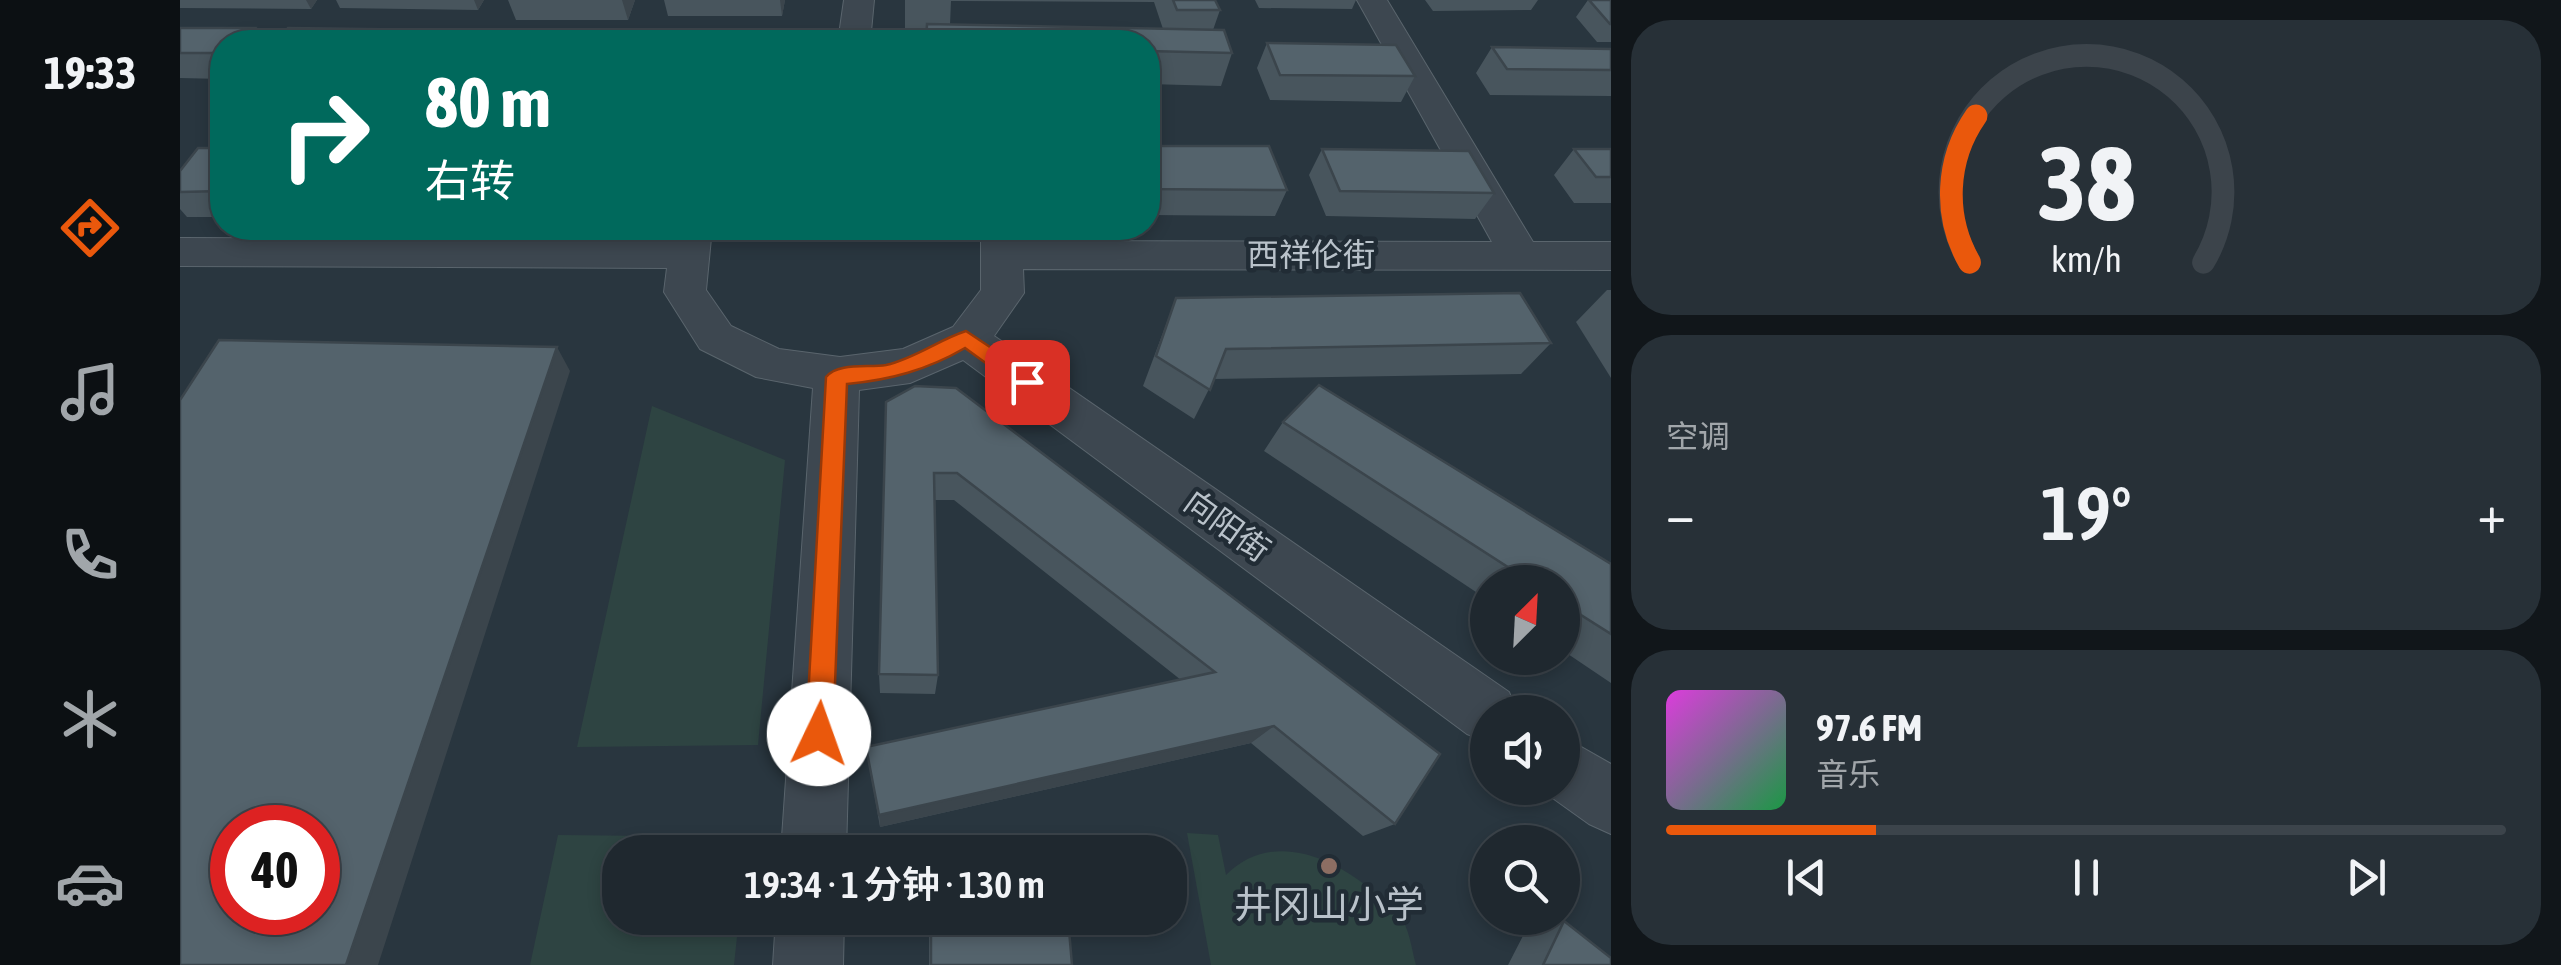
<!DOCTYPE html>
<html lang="zh">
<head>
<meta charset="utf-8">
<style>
	body { margin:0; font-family:"Asap Condensed","Noto Sans SC",sans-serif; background:#273037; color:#f1f3f6; height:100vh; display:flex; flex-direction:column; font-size:38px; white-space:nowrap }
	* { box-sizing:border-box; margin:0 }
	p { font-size:32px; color:#a1a6aa }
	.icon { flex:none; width:55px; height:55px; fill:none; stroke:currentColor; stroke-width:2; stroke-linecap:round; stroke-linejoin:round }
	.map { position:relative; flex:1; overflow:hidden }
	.details { display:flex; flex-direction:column; gap:20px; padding:20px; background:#11161a; width:950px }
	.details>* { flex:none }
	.top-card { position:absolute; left:30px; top:30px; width:950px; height:210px; border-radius:40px; box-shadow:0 5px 15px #0003,0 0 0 2px #3c444b; background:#00695c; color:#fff; overflow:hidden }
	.needle { width:65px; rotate:24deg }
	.buttons { position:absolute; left:1290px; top:565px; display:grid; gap:20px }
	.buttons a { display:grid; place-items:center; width:110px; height:110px; border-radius:50%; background:#1f282f; box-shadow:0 5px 15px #0003,0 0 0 2px #3c444b; font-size:50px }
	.speed { position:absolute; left:30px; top:805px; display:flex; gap:20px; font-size:50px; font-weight:700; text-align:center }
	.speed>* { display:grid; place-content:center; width:130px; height:130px; border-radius:50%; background:#1f282f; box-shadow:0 5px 15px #0003,0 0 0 2px #3c444b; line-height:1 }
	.speed .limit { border:15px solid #d22; background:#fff; color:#111 }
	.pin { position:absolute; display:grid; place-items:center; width:85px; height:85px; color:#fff; margin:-42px; border-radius:20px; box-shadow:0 5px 15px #0006 }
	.me { position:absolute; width:110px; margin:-55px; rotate:3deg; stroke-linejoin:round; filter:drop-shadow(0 0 8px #0008) }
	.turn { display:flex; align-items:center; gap:35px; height:210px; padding:0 50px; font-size:45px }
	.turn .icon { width:130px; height:130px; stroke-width:2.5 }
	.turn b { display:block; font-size:70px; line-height:85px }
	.big { font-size:75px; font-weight:600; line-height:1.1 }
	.details .card { flex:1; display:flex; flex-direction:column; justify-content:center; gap:15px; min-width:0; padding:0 35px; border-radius:40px; background:#273037 }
	.details .dial { align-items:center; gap:0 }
	.dial svg { height:260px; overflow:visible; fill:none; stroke:#3c444b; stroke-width:7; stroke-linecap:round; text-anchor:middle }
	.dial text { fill:#f1f3f6; stroke:none }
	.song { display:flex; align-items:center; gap:30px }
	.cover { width:120px; height:120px; border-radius:15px; background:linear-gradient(135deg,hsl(300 70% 55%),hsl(140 70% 35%)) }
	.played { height:10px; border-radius:5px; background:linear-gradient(90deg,#ea580c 25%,#3c444b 25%) }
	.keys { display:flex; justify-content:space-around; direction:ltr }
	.heat { display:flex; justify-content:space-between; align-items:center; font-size:55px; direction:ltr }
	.trip { position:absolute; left:422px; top:835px; width:585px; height:100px; border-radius:40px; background:#1f282f; box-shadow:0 5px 15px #0003,0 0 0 2px #3c444b; font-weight:600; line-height:100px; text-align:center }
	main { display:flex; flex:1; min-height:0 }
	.tab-bar { display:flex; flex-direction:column; width:180px; justify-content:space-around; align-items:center; background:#0c1013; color:#a1a6aa }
	.tab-bar .icon { width:70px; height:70px }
	.tab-bar .on { color:#ea580c }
	.tab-bar b { font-size:45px; color:#f1f3f6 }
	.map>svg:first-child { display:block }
</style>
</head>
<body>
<main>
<nav class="tab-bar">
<b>19:33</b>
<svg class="icon on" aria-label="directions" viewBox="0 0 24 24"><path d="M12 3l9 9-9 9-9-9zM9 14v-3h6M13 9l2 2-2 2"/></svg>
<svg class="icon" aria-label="music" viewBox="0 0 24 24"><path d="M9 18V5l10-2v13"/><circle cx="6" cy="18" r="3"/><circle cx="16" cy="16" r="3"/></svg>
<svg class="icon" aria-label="phone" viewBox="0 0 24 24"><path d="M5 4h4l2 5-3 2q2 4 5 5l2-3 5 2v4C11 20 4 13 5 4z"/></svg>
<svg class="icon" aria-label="climate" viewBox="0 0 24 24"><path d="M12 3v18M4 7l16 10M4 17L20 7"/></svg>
<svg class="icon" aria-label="car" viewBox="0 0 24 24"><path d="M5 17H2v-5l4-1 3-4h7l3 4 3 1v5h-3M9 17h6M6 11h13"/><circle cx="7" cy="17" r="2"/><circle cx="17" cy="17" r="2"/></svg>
</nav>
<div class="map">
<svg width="1431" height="965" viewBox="0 0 1431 965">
	<rect width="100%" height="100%" fill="#29363f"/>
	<!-- green -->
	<path fill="#2e4442" d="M472,406L605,460L578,745L397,747Z
		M1007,833L1038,835L1046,875C1087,834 1142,852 1184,884C1197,894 1214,906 1223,921C1230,933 1232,951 1236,965H1031Z
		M378,835L567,837L565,852H440V918H559L554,965H350Z"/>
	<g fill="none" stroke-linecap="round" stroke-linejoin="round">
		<!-- minor casing -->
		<g stroke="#5a656d" stroke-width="2">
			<path id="minor" d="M664,0H694L690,42H658Z
				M1177,0H1207L1353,242H1431V270L843,269L844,293L814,336L1329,692L1337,712H1308V742L1287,734L783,360L730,383L679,390L666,852H601L633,388L576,377L520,349L484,292L487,268L0,266V238L491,240L492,228H532L526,290L551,326L599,349L660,357L723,349L773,327L801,290V228H841V241L1312,242Z
				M1382,736L1431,764V834L1409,824L1360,789L1382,788Z
				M596,918H664L663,965H593Z"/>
		</g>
		<!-- minor -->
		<use href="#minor" fill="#3d4750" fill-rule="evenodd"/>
	</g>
	<!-- wall -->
	<path fill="#48555d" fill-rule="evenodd" d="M0,0H137L131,9L0,8Z
		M156,0H304L298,10L160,8Z
		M328,0H455L448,20H336Z
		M484,0H605L602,16H488Z
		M725,0H1035L1040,10L1033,30L1052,53L1041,86L968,84V42L725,31ZM771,1L974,2L983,29L770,25Z
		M1075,0H1176L1172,9L1079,8Z
		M1245,0H1358L1351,10L1253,11Z
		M1408,0H1431V42H1417L1396,17Z
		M0,28H75L84,42H42V79L0,78Z
		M1087,43L1235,76L1221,102L1090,100L1077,68Z
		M1312,47L1431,49V96L1310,95L1296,73Z
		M968,146L1107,190L1095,216L968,215Z
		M42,148V217H7L0,209V171Z
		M1142,149L1314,193L1295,219L1146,216L1129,175Z
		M1394,149H1431V203H1394L1374,175Z
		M1427,290H1431V378L1396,322Z
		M996,298L1371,343L1341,374L1034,379L1014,419L963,386Z
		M735,386L1215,824L1183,836L1071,743L700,827L686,747L1001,680L774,500H755L758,675L755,694L700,693L699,674Z
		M1103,422L1431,564V683L1382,650V582H1308V600L1084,451Z
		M749,918H888L892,965H749Z
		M1384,921L1431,965H1328L1348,926Z"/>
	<!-- shaded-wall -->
	<path fill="#3b454c" d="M126,0H137L131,9Z
		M294,0H304L298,10Z
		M442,0H455L448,20Z
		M600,0H605L602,16Z
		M75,28L84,42H63Z
		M258,30L264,42H250Z
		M377,347L390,371L198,965H166Z
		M1094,726L1071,743L700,827L699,815Z"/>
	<!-- building -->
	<path fill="#54636c" stroke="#3b454c" stroke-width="2.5" fill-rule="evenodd" d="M993,0H1035L1040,10H997Z
		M1409,0H1431V24H1430Z
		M747,24L1044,30L1052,53L968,51V42H746Z
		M0,28H75L63,42H42V53H0Z
		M108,28L258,30L250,42H96Z
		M1087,43L1216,45L1235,76L1100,75Z
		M1312,47L1431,49V70L1327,69Z
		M968,146H1089L1107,190L968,189Z
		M18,148H42V191L0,192V171Z
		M1142,149L1289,151L1314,193L1160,191Z
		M1394,149H1431V177H1416Z
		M1340,293L1371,343L1046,349L1030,390L976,356L996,298Z
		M39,340L377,347L166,965H0V400ZM52,828H138V912H52Z
		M1139,385L1431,564V634L1382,603V582H1351L1103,422Z
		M735,386L776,388L1260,754L1215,824L1094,726L699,815L686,747L1035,672L777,473H754L758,675L699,674L706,402Z
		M751,837L881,841L882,852H751Z
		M751,918H888L892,965H751Z
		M1384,921L1431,958V965H1363Z"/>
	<!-- route -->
	<path fill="#ea580c" stroke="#983908" stroke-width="2.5" d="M786,331L855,377L858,382L855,388H840L785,348C747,370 710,380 667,384L653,734L649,743L639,747L630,743L626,734L646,377C658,362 688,368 706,365C736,358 758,340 786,331Z"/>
	<!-- markers -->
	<circle fill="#8d6e63" stroke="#212c35" stroke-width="4" cx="1149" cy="866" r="10"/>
	<g text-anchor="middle" stroke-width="9" stroke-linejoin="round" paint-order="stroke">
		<!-- street labels -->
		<g font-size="32" fill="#b9c2ca" stroke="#212c35">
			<text x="1131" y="266">西祥伦街</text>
			<text transform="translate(1047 526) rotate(36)" y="11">向阳街</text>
		</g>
		<!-- near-poi labels -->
		<g font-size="38" fill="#b9c2ca" stroke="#212c35">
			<text x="1149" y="918">井冈山小学</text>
		</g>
	</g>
</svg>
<div class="buttons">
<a><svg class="needle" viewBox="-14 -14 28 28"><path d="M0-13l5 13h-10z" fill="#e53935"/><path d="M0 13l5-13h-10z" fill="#a1a6aa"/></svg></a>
<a><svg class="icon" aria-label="sound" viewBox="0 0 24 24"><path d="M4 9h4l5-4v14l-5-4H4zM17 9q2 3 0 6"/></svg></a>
<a><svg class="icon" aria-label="search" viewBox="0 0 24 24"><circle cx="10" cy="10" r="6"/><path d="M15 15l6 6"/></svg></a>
</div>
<div class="speed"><div class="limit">40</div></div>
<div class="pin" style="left:847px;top:382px;background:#d93025"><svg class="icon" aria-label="arrive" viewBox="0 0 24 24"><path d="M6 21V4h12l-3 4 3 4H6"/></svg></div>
<svg class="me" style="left:639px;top:734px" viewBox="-20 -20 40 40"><circle r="19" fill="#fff"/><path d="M0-13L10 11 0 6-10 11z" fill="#ea580c"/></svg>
<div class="trip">19:34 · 1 分钟 · 130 m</div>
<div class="top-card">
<div class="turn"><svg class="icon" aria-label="right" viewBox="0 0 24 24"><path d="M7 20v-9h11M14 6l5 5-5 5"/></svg><div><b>80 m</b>右转</div></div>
</div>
</div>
<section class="details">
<div class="card dial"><svg viewBox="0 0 100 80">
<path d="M14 69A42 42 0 1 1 86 69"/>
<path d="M14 69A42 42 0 0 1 16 24" stroke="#ea580c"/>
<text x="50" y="56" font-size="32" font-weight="700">38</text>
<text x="50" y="72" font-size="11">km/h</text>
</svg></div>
<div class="card"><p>空调</p>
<div class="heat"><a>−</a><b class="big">19°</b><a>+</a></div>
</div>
<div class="card">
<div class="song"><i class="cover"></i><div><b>97.6 FM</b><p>音乐</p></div></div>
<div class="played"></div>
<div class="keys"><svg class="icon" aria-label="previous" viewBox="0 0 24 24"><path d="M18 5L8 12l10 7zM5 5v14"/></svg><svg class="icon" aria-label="pause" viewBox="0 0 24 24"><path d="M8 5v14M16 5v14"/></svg><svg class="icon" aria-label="next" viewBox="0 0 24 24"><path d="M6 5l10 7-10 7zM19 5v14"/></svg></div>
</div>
</section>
</main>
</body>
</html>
